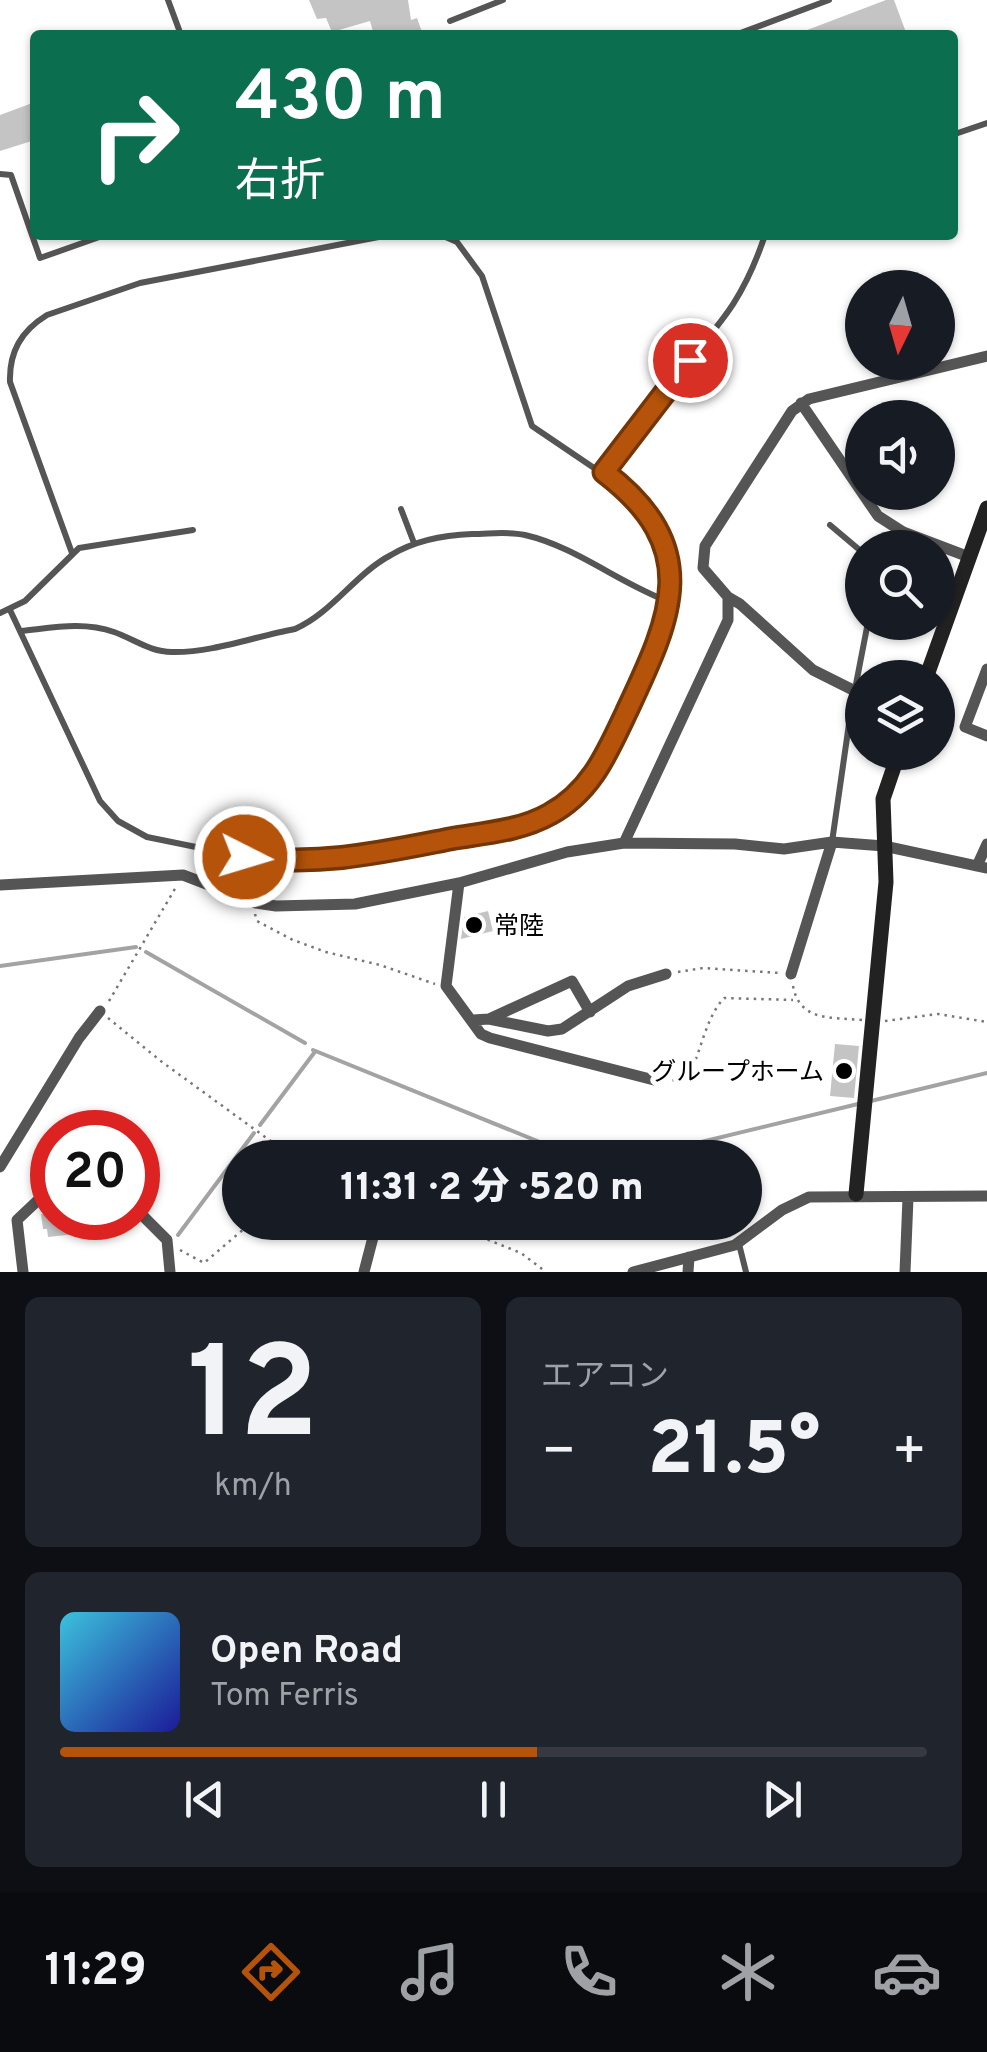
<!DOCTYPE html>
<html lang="ja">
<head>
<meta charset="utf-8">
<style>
	body { margin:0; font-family:Overpass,"Noto Sans JP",sans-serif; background:#20242c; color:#f1f3f6; height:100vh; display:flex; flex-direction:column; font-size:38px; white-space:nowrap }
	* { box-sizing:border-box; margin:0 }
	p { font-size:32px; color:#9ea1a6 }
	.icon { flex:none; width:55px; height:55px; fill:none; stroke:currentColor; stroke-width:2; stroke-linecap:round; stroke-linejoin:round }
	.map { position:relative; height:1272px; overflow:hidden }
	.details { display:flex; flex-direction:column; gap:25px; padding:25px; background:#0d0f14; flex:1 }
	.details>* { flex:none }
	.top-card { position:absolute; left:30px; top:30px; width:928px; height:210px; border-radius:10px; box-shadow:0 2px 8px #0004; background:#0b6e4f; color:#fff; overflow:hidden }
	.needle { width:65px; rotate:185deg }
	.tools { position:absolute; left:845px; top:270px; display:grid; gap:20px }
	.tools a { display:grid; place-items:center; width:110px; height:110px; border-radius:50%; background:#171b24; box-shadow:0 2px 8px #0004; font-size:50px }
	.speed { position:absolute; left:30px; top:1110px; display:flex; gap:20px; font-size:50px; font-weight:700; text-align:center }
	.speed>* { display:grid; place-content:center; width:130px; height:130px; border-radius:50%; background:#171b24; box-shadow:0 2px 8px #0004; line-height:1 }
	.speed .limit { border:15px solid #d22; background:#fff; color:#111 }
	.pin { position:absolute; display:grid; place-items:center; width:85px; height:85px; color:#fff; margin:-42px; border:5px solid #fff; border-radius:50%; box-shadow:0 2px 10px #0007 }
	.me { position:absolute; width:110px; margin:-55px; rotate:95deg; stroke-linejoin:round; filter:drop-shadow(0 0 8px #0008) }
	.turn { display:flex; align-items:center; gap:35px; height:210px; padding:0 40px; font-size:45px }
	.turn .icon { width:130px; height:130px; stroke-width:2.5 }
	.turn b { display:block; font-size:70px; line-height:85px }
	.big { font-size:75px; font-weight:800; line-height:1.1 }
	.details .tile { flex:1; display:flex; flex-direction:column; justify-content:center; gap:15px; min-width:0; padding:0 35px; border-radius:15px; background:#20242c }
	.details .dial { align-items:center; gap:0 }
	.dial b { font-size:130px; line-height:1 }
	.song { display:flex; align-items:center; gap:30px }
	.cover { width:120px; height:120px; border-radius:15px; background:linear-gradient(135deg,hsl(190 70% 55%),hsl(240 70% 35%)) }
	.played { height:10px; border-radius:5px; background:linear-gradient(90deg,#b45309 55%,#363941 55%) }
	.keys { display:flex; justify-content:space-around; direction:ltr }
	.heat { display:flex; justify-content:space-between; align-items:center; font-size:55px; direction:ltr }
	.details .tiles { flex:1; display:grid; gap:25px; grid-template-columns:1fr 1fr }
	.tile:last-child { grid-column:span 2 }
	.trip { position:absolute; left:222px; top:1140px; width:540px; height:100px; border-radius:50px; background:#171b24; box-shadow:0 2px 8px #0004; font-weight:800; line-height:100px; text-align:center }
	.menu { display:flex; height:160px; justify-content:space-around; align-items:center; background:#090b0e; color:#9ea1a6 }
	.menu .icon { width:70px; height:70px }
	.menu .selected { color:#b45309 }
	.menu b { font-size:45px; color:#f1f3f6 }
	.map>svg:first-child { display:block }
</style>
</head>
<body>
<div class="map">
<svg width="987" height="1272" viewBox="0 0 987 1272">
	<rect width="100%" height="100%" fill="#fff"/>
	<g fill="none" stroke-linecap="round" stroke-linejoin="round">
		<!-- stream -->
		<path stroke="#a3a3a3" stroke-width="4" d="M146,952L305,1043
			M0,966L136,947
			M313,1050L579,1158
			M871,1101L987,1073
			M260,1125L314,1053
			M635,1158L858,1104
			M178,1235L254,1133"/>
	</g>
	<!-- building -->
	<path fill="#c4c4c4" d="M309,0H408L411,20L417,18L423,35H374L370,21L332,32L326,18L317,19Z
		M886,0H894L907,35H794Z
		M35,102V140L0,151V115Z
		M488,911L493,931L461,939L464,917Z
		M835,1044L859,1046L854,1098L830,1096Z
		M52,1213V1218H111L112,1230L48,1237L47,1229H43L41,1214Z"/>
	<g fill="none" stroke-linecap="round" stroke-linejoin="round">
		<!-- path -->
		<path stroke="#777" stroke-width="2.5" stroke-dasharray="2.5 5" stroke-linecap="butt" d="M255,914L257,921L293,940L326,952L380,965L435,984
			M678,972L703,968L780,973
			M793,986C800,1022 831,1017 862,1020
			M109,1001L176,887
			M108,1018L162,1062L294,1158
			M885,1021L938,1014L987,1022
			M665,1080L686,1081C701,1055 704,1020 724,998L793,1000
			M329,1158H369
			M455,1222L466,1231L521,1253L546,1272
			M180,1250L204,1263L252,1222"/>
		<!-- lane -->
		<path stroke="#555" stroke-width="6" d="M168,0L181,35
			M450,21L503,0
			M735,35L829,0
			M952,135L987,123
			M0,174L11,175L40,258L105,235
			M604,473C627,441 649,408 674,378C718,325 742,304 765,235
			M401,509L414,543
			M830,525L862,552
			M72,553L10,382C9,352 21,331 47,315L140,283L389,235
			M10,610L100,801L118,821L147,837L245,857L326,861L531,823L565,806L592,780L602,765L663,633L670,602L668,559L652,521L628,491L532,426L482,276L457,242L441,235
			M0,613L25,601L79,548L193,530
			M21,631C51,628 83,621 114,632C134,639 150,652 172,652C212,653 256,636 295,629C333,612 355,574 391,555C416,540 443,535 472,534C490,534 507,531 525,535C577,547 620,584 670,602
			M851,710L862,715
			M832,842L851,710L868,622
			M232,894L245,857L249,829
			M739,1244L746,1272"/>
		<!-- street -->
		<path stroke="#555" stroke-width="11" d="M801,403L878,516L903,532L969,557
			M728,597L740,604L813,670L855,691
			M987,669L965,727L987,736
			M624,843L728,620V597L703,568L705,546L792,411L809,399L987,356
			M977,866L987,844
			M459,883L446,986L481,1034L490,1038L654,1080
			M0,885L183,875L256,903L276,906L355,904L459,883L567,852L624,843L735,844L784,849L832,842L884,846L987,868
			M791,974L832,842
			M489,1019L572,981L590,1012
			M473,1020L489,1019L548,1031L562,1029L628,986L666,974
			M0,1167L79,1038L100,1011
			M138,1211L167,1240L170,1272
			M23,1272L17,1220L52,1187
			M364,1272L377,1222
			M633,1272L735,1245L782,1210L809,1197L987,1196
			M688,1272L689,1257
			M905,1272L908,1198"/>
		<!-- secondary -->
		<path stroke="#222" stroke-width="15" d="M926,678L987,508
			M856,1194L886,882L883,799L899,752"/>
	</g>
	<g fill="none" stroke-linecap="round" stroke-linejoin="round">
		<!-- route casing -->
		<g stroke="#753606" stroke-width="25">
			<path id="route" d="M245,857C324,866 378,853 455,838C487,833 522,830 550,814C591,792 607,753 626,713C671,617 705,549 604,472L690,360"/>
		</g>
		<!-- route -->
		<use href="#route" stroke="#b45309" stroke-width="18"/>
	</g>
	<!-- markers -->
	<g fill="#000" stroke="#fff" stroke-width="4">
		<circle cx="474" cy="925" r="10"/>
		<circle cx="844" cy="1071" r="10"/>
	</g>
	<g text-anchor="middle" stroke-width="10" stroke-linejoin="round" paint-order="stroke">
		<!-- poi labels -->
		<g font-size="25" fill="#000" stroke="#fff" text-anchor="start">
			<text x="494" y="934">常陸</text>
			<text x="824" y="1080" text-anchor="end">グループホーム</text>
		</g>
	</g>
</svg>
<div class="tools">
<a><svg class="needle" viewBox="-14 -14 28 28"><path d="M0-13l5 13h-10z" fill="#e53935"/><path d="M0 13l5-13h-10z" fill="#9ea1a6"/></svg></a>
<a><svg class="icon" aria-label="sound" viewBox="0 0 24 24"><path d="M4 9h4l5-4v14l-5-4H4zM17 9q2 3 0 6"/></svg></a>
<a><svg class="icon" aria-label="search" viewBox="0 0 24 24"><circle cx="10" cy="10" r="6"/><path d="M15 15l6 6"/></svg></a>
<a><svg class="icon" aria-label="layers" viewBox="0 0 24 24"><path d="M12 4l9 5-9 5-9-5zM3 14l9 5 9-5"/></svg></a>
</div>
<div class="speed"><div class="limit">20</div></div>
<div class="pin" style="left:690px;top:360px;background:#d93025"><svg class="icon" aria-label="arrive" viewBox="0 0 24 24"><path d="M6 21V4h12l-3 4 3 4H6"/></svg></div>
<svg class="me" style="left:245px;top:857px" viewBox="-20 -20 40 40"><circle r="17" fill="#b45309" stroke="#fff" stroke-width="3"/><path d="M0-11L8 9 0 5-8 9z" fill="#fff"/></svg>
<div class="trip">11:31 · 2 分 · 520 m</div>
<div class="top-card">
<div class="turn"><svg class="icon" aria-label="right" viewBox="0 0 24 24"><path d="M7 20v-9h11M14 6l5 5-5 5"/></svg><div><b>430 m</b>右折</div></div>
</div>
</div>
<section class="details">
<div class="tiles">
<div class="tile dial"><b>12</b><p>km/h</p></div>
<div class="tile"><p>エアコン</p>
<div class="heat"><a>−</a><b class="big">21.5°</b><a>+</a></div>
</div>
<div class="tile">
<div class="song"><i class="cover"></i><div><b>Open Road</b><p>Tom Ferris</p></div></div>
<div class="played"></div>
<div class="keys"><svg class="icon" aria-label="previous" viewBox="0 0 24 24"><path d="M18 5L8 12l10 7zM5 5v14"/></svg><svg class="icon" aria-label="pause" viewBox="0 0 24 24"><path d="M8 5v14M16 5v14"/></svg><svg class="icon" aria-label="next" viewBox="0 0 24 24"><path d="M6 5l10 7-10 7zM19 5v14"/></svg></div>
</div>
</div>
</section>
<nav class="menu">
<b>11:29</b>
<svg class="icon selected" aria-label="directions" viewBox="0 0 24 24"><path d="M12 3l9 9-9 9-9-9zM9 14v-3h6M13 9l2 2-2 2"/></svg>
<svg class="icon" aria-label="music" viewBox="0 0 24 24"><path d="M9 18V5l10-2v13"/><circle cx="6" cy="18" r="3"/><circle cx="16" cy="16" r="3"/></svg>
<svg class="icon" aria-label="phone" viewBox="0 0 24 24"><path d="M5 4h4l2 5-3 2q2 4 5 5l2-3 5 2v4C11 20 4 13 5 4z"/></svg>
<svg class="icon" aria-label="climate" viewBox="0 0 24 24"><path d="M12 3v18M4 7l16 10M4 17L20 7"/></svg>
<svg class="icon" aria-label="car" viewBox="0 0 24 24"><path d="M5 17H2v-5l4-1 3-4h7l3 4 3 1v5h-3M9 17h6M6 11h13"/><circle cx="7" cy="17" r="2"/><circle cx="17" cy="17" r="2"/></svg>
</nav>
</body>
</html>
